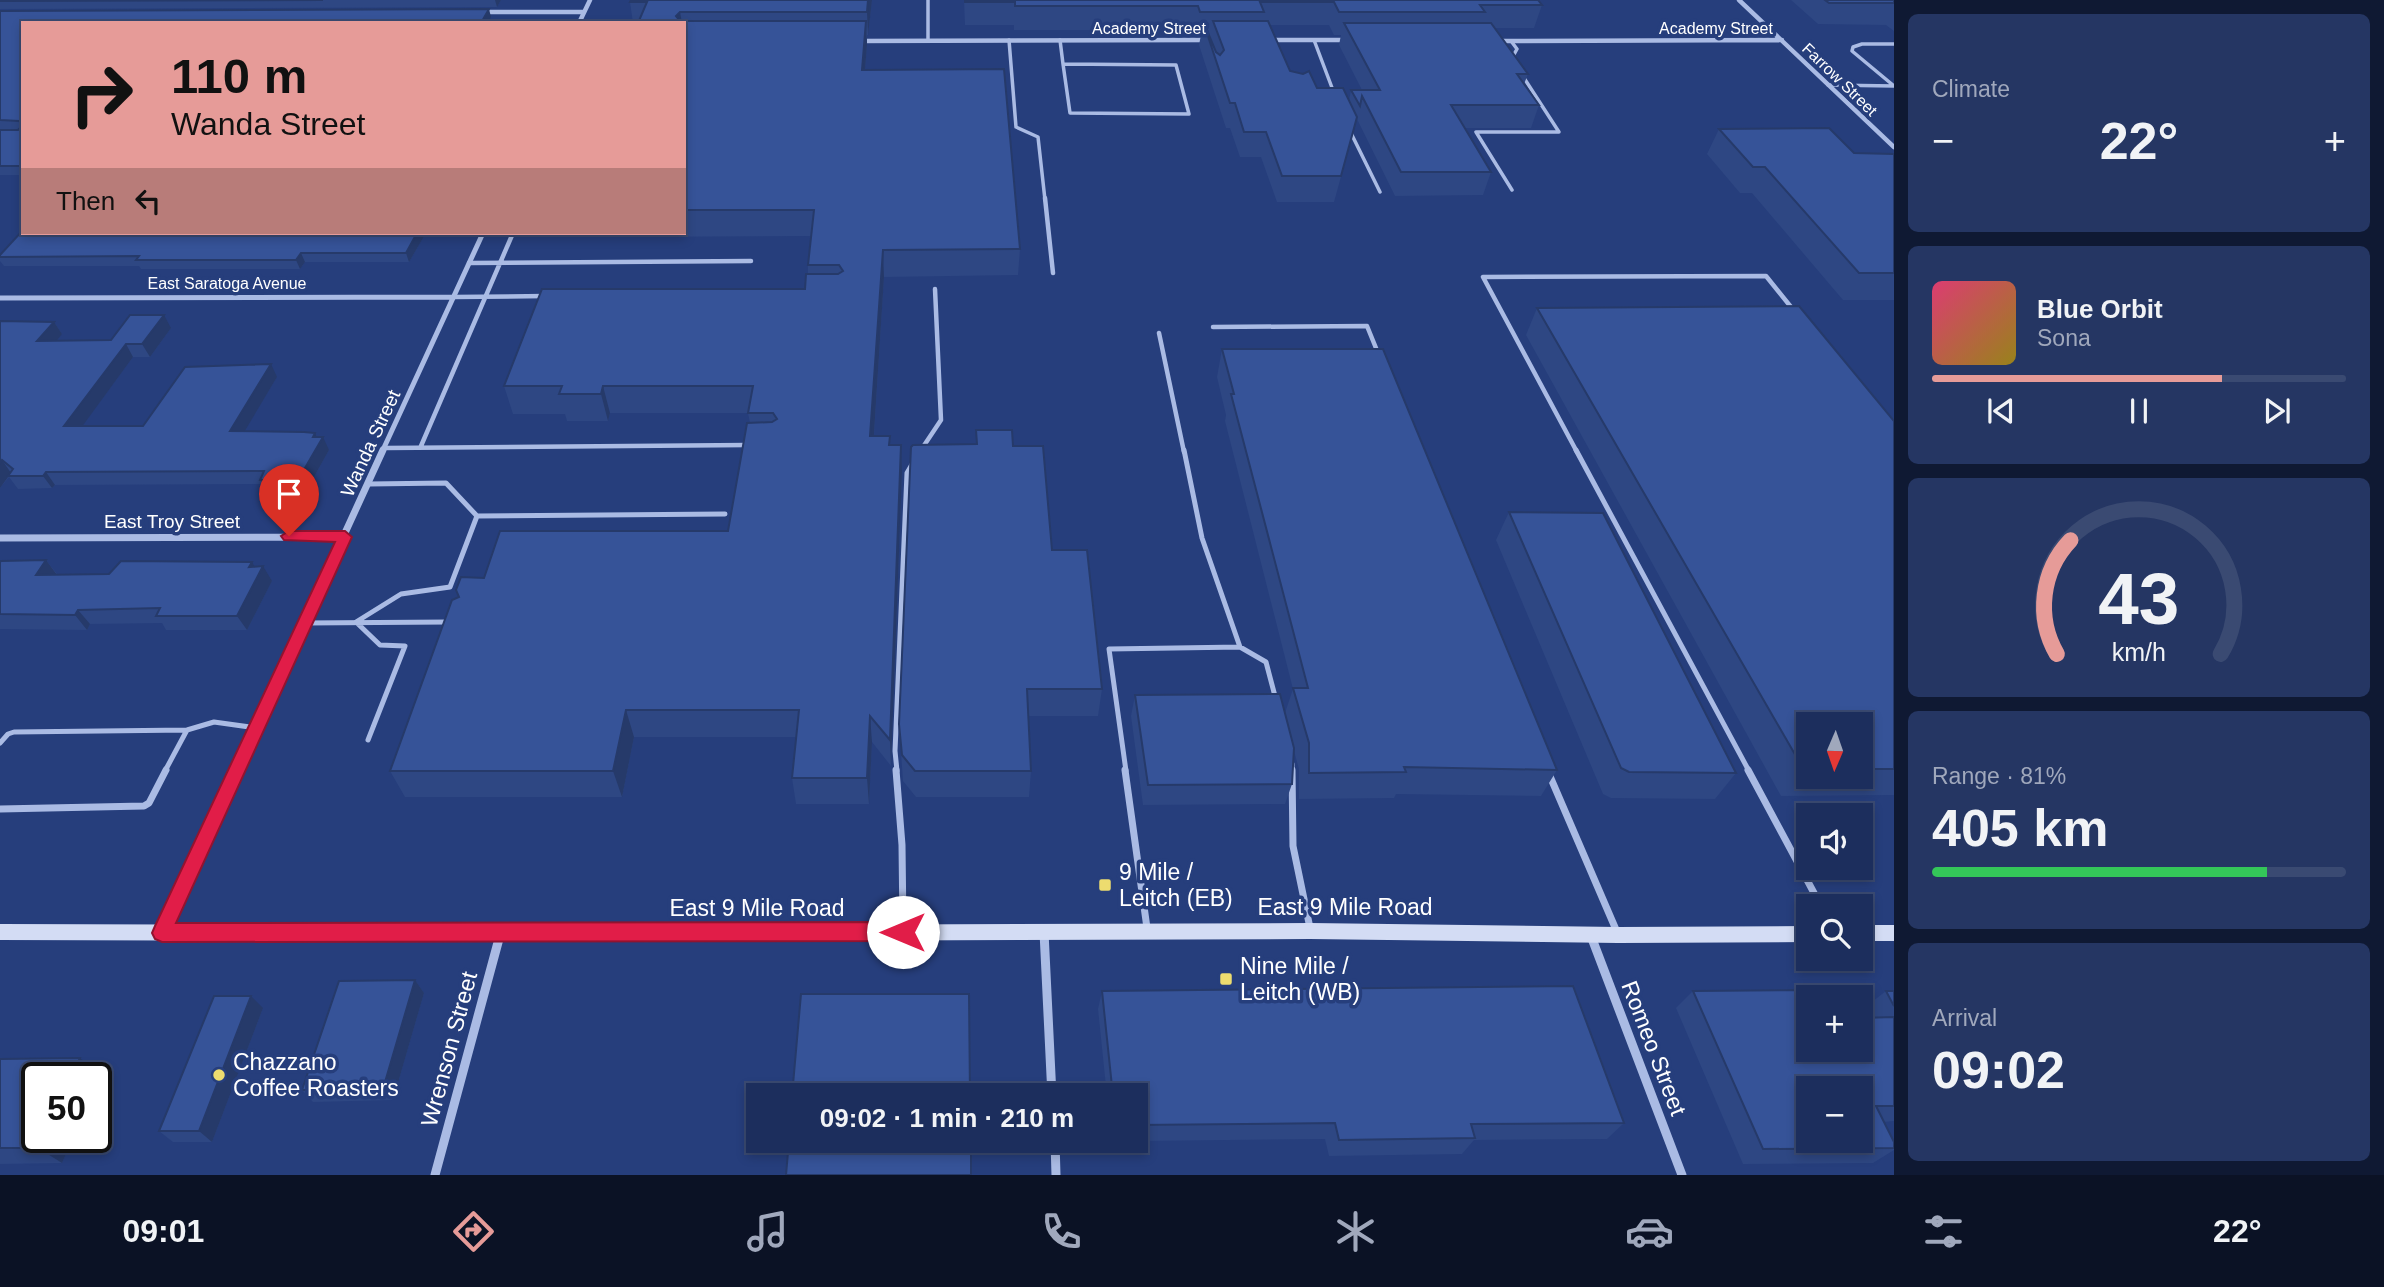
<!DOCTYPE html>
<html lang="en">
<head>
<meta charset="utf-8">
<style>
	body { margin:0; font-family:Arial,sans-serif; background:#253663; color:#f1f3f6; height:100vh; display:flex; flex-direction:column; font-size:26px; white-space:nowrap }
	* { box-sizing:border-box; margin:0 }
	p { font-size:23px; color:#a0a8bc }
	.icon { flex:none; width:38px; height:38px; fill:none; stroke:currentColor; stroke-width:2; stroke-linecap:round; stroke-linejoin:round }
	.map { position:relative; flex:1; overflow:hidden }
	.panel { display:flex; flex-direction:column; gap:14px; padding:14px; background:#0f1933; width:490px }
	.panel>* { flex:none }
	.guide { position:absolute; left:21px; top:21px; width:665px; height:214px; border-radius:0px; box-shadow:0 4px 10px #0003,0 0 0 2px #3a4a72; background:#e69b98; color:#111; overflow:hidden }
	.needle { width:46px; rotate:182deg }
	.controls { position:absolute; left:1796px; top:712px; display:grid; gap:14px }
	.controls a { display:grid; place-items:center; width:77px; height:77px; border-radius:0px; background:#1c2e5d; box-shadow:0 4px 10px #0003,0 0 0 2px #3a4a72; font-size:35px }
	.speed { position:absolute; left:21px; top:1062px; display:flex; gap:14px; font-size:35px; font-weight:700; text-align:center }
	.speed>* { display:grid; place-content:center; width:91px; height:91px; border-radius:50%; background:#1c2e5d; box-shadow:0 4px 10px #0003,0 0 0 2px #3a4a72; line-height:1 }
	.speed .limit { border:4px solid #111; border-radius:10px; background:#fff; color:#111 }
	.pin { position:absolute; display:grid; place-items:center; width:60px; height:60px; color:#fff; margin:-72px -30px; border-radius:50% 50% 50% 0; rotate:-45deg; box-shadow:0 0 7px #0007 }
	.pin .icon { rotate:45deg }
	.me { position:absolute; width:77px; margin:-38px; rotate:270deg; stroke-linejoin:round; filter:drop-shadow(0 0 5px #0008) }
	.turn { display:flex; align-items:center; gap:24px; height:147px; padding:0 35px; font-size:32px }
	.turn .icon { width:91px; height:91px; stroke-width:2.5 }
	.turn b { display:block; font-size:49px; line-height:60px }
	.then { display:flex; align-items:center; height:66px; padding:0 35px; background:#0003; gap:14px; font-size:26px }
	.big { font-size:52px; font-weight:600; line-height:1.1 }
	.panel .tile { flex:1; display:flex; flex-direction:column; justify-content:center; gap:10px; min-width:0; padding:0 24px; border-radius:10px; background:#253663 }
	.panel .dial { align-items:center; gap:0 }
	.dial svg { height:182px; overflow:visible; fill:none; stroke:#3a4a72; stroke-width:7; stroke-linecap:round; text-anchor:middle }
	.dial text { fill:#f1f3f6; stroke:none }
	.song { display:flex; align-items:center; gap:21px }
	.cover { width:84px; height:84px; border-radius:10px; background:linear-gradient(135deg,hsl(340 70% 55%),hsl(50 70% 35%)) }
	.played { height:7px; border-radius:4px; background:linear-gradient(90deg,#e69b98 70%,#3a4a72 70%) }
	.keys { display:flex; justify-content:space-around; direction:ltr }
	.heat { display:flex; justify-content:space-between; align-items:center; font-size:38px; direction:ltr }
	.charge { height:10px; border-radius:5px; background:linear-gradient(90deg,#34c759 81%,#3a4a72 0) }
	.trip { position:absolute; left:746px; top:1083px; width:402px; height:70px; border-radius:0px; background:#1c2e5d; box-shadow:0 4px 10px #0003,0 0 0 2px #3a4a72; font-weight:600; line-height:70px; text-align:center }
	.tabs { display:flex; height:112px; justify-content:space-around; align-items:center; background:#0b1225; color:#a0a8bc }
	.tabs .icon { width:49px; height:49px }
	.tabs .on { color:#e69b98 }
	.tabs b { font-size:32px; color:#f1f3f6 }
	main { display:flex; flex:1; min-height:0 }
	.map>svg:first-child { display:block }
</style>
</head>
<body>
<main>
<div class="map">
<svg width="1894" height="1175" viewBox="0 0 1894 1175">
	<rect width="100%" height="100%" fill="#263e7c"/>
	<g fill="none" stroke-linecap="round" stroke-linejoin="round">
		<!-- service-far3 -->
		<path stroke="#aabbe4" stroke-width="3.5" d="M928,0V41
			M1009,40L1016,127L1038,137L1045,200
			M1060,40L1063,64
			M1314,40L1334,93
			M1511,41L1517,49L1512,58
			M1894,44H1862L1853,47L1852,51L1894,86
			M1063,64L1176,65L1189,114L1070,113Z
			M1828,85L1894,86
			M1350,131L1380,192
			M1512,190L1476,132H1559L1522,75"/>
		<!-- service-far2 -->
		<path stroke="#aabbe4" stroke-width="4.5" d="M1045,198L1053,273
			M469,263L751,261
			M454,297L546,296
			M1213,327L1367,326L1378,353
			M1159,333L1184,452
			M421,446L513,233
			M386,448L748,445
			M921,450L941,420L935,289
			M1577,452L1483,277L1766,276L1795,312"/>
		<!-- service-far1 -->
		<path stroke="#aabbe4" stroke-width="5" d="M1184,450L1202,538L1240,647L1266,662L1276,700
			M1576,450L1749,771
			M369,484L446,483L477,516L725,514
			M305,623L449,622
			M368,740L405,646L380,645L356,622L401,594L450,587L477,516
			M0,743L8,734L14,732L187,730L214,722L257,728
			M1292,764V771
			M165,771L187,730
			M897,771L895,751L907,473L914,461
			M1126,771L1109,649L1240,647"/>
		<!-- service -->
		<path stroke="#aabbe4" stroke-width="7" d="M896,770L902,845L903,928
			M1125,770L1147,928
			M1292,770L1293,846L1310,928
			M1748,770L1821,906
			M1549,774L1617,932
			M0,809L144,806L149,803L166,770"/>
		<!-- minor-far3 -->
		<path stroke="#aabbe4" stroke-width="4.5" d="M1739,0L1894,147
			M483,12H584
			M579,23L590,0
			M1268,40H1347
			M859,41L1207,40
			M1496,41L1782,40"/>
		<!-- minor-far2 -->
		<path stroke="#aabbe4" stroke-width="5" d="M0,298L454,297
			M382,452L483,233"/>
		<!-- minor-far1 -->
		<path stroke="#aabbe4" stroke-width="7" d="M0,538L345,537
			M236,771L383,450"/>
		<!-- minor -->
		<path stroke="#aabbe4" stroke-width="9" d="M162,932L237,770
			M1044,932L1052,1096
			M1591,936L1682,1175
			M1055,1141L1056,1175
			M435,1175L500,935"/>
		<!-- secondary -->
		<path fill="#d3dcf4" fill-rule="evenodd" d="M406,923L501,926L1310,923L1618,927L1808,926V942L1618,943L1310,939L501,942L406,939L354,941L0,940V924L354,925Z
			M1860,925H1894V941H1860Z"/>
	</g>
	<!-- wall -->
	<path fill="#2e4783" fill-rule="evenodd" d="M0,0H501L497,7L0,9Z
		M872,0L868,35H867V45L865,70L1020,249L1018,275L884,277L874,436L890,445H901L902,472L891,766L872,742L869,804H796L792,778L796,737H634L622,797H405L390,771L459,597L484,578L728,531L750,423L748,413H610L608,421H567L565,414H513L504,386L805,289L808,274V265L811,236L604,237L603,233H684V23H633L630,2Z
		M964,0H1538L1542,5L1534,28H1495L1528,74L1524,84L1539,105L1531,128H1464L1491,172L1483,195L1395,196L1357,119L1334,202H1277L1261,157H1240L1230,128H1226L1199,45L1201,35H1196L1194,30H1014V25H965ZM1270,25H1329L1334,35H1341L1339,45L1362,90H1351L1349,101L1317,88L1290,71Z
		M1791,0H1894V31L1886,25L1818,24Z
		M0,11L491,17L23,23V175H0V130L19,129H0Z
		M1719,129L1854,153L1894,154V300H1843L1752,193H1740L1707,154Z
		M23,233H426L409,262H305L300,269H141L139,266H4L0,261V255Z
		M1537,308L1894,421V795L1781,796L1526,335ZM1808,724H1860V777H1808Z
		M0,321L54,322L62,334L56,341L111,340L171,328L150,357H133L82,426H143L277,377L244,431L315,433L317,437L329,450L305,493H267L262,484L55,485L52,488L18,489L9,477L0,488Z
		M1222,349L1557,770L1541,796L1396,794L1394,798L1299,799V769L1294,751L1292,784L1285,804L1143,805L1131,716L1135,695L1285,713L1293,689L1225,421L1226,415L1217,377Z
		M976,430L1013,446L1102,689L1098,716H1028L1031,771L1029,797H916L903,781L899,724L976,444Z
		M1509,512L1736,773L1715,799L1611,798L1603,794L1496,540Z
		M46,560L57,574H109L254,567L272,581L247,630H166L162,623L90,624L87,630L0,629V562Z
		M415,980L424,993L393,1100L313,1102L302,1090Z
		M1102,991L1624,1123L1607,1139L1474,1140L1462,1154L1329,1156L1325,1139L1136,1141V1096H1107L1098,1009Z
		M1693,991L1808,1050L1870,1018L1864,1008L1886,991H1894V1121L1883,1122L1894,1142V1150L1873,1163L1743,1164L1676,1008Z
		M263,1008L212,1142H173L159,1131Z
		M0,1059L101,1075L96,1087V1078L37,1138H73L62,1163L0,1164Z"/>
	<!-- shaded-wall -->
	<path fill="#263a6a" d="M495,0H501L497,7Z
		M868,0H872L868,35L867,12Z
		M489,9L491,17L488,23H481Z
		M680,12L682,23L676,16Z
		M866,21L867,45L863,94L862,70Z
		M417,233H426L409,262L406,253Z
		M883,250L884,277L872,464L870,436Z
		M301,253L305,262L300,269L296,260Z
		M164,315L171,328L150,357L142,344Z
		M54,322L62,334L46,354L37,341Z
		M126,344L133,357L73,439L64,426Z
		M271,364L277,377L237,444L230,431Z
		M603,386L610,413L608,421L601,394Z
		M315,433L320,443L323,437L329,450L305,493L298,480Z
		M901,445L902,472L891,766L890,740Z
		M2,460L11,473L0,488V463Z
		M46,472L55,485L52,488L43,476Z
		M46,560L57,575H36Z
		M252,562L259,574L263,566L272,581L247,630L237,616L249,567Z
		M78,610L90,624L87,630L75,615Z
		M626,710L634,737L622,797L613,771Z
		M870,716L872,742L869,804L867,778Z
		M415,980L424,993L393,1100L383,1089Z
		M251,996L263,1008L212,1142L199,1131Z
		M80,1058L101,1075L96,1087V1078H71Z
		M43,1138H73L62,1163L38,1148Z"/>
	<!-- building -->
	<path fill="#365398" stroke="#263a6a" stroke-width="2" fill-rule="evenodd" d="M0,0H323L0,1Z
		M631,0H868L867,12H680L676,16L680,21H866L862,70L1004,69L1020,249L883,250L870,436H890L889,445H901L890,740L870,716L867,778H792L799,710H626L613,771H390L452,600L459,597L456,590L461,577L484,578L500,531H728L747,423L772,422L777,419L773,413H748L753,386H603L601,394H559L562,386H504L542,289H805L806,274H838L843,271L839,265H808L814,210H684V23H638L647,2H630Z
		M965,0H1538L1542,5H1480L1485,12H1339L1334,2H1260L1264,12H1200L1198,6H1015V2H965Z
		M1825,0H1894V3H1829Z
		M489,9L481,23H23V125L19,121L0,120V11Z
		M1203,21L1216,52L1220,55L1224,50L1213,21H1268L1290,71L1303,74L1309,71L1317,88H1343L1357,117L1341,176H1282L1266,132H1244L1235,103H1230Z
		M1344,23H1491L1528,74H1517L1539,105H1451L1491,172H1401L1362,96L1360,106L1351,90H1380Z
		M23,125V166H0V130H18Z
		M1829,128L1854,153L1894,154V273H1859L1765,167H1753L1719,129Z
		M23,230V233H417L406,253H301L296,260H136L139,256L0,257V255Z
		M1799,306L1894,421V769H1860V724H1808V770H1804L1537,308Z
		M130,315H164L142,344H126L64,426H143L185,367L271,364L230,431L304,432L315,433L313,437H323L298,480H260L264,471L46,472L43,476H8L13,469L2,460L0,463V321L54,322L37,341L111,340Z
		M1222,349H1383L1557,770L1404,767L1406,772L1309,773V743L1293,688H1308L1231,394H1234Z
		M976,430H1012L1013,446H1043L1052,550H1087L1102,689H1027L1031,771H915L902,755L899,724L911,447L913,445L977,444Z
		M1509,512L1603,513L1736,773L1629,772L1621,768Z
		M46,560L36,575L109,574L121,561L252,562L249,567L263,566L237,616H156L160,608L78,610L75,615L0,614V562L1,561Z
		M1280,694L1294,748L1292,784L1148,785L1135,695Z
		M415,980L383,1089L302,1090L339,981Z
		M1573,986L1624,1123L1471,1124L1475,1138L1339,1140L1335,1123L1136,1125V1096H1113L1102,991Z
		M1816,990L1820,998H1808V1050H1860V1018L1894,1017V1106H1876L1894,1142V1148L1763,1149L1693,991ZM1808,1088H1860V1141H1808Z
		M1886,991H1894V1006Z
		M801,994H969L970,1096H792Z
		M214,996H251L199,1131H159Z
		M80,1058L71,1078H37V1138H43L38,1148H0V1059Z
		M789,1141H971V1175H786Z"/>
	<!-- route -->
	<path fill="#e11d48" stroke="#92132f" stroke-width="2" d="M289,531H345L352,537L176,923L903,922L910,925L913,932L910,938L903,941L162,942L155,939L152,933L155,926L335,542L284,540L281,536Z"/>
	<!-- markers -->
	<g fill="#eddc6f" stroke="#263e7c" stroke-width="2.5">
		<rect x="1098" y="878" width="14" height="14" rx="3.5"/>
		<rect x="1219" y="972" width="14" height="14" rx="3.5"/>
		<circle cx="219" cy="1075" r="7"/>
	</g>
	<g text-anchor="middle" stroke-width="7" stroke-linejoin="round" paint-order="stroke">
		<!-- far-street labels -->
		<g font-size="16" fill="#fff" stroke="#263e7c">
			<text x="1149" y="34">Academy Street</text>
			<text x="1716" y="34">Academy Street</text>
			<text transform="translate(1840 79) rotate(44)" y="6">Farrow Street</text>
			<text x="227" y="289">East Saratoga Avenue</text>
		</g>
		<!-- street labels -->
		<g font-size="19" fill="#fff" stroke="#263e7c">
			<text transform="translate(370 443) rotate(-65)" y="7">Wanda Street</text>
			<text x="172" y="528">East Troy Street</text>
		</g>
		<!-- near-poi labels -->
		<g font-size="23" fill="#fff" stroke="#263e7c" text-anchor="start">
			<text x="1119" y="880">9 Mile /<tspan x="1119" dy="26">Leitch (EB)</tspan></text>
			<text x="1240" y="974">Nine Mile /<tspan x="1240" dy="26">Leitch (WB)</tspan></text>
			<text x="233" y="1070">Chazzano<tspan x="233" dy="26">Coffee Roasters</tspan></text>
		</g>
		<!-- near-street labels -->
		<g font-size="23" fill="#fff" stroke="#263e7c">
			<text x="1345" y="915">East 9 Mile Road</text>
			<text x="757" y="916">East 9 Mile Road</text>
			<text transform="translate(1654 1048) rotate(69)" y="8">Romeo Street</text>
			<text transform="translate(449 1049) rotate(-75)" y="8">Wrenson Street</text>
		</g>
	</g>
</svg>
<div class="controls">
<a><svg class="needle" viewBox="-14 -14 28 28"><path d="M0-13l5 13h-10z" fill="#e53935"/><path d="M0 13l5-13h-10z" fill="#a0a8bc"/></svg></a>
<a><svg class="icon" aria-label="sound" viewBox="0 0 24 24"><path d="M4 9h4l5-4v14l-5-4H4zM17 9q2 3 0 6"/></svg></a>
<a><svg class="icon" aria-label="search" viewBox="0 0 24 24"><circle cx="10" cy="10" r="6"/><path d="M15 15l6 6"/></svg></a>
<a>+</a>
<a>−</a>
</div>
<div class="speed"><div class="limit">50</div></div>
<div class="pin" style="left:289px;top:536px;background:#d93025"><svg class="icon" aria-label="arrive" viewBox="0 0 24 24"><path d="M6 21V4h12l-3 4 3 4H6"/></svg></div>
<svg class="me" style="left:903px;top:932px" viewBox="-20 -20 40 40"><circle r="19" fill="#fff"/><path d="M0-13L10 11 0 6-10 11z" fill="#e11d48"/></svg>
<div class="trip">09:02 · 1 min · 210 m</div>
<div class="guide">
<div class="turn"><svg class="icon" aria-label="right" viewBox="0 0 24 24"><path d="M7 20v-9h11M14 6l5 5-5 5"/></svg><div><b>110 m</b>Wanda Street</div></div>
<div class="then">Then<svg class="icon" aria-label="left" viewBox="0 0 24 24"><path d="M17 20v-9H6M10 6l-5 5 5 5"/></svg></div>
</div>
</div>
<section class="panel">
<div class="tile"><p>Climate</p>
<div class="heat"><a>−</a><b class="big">22°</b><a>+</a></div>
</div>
<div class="tile">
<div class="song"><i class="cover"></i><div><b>Blue Orbit</b><p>Sona</p></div></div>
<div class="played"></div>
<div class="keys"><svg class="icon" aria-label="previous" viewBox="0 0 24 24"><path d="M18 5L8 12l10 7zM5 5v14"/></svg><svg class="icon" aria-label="pause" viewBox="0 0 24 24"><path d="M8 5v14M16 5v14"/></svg><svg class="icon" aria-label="next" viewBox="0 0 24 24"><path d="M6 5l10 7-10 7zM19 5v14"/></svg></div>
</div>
<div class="tile dial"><svg viewBox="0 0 100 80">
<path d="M14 69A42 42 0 1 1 86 69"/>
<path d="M14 69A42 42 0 0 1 20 19" stroke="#e69b98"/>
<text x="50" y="56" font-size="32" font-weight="700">43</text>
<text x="50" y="72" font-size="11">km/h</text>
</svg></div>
<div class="tile"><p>Range · 81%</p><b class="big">405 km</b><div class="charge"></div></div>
<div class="tile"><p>Arrival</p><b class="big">09:02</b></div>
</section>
</main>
<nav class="tabs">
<b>09:01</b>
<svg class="icon on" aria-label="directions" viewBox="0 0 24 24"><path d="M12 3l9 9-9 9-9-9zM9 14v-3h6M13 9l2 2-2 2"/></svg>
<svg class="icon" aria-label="music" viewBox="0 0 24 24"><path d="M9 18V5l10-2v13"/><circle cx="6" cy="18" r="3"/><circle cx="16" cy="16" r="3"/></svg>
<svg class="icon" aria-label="phone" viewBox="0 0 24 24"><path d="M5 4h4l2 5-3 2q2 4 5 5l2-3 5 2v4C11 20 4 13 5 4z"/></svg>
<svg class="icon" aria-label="climate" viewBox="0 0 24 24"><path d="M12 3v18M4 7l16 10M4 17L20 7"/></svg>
<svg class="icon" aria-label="car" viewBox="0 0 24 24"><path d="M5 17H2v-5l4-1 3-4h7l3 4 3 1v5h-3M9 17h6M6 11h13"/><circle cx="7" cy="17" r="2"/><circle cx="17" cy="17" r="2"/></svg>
<svg class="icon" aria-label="filters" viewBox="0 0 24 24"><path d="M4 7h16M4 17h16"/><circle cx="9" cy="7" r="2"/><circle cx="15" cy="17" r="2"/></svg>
<b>22°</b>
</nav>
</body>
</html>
